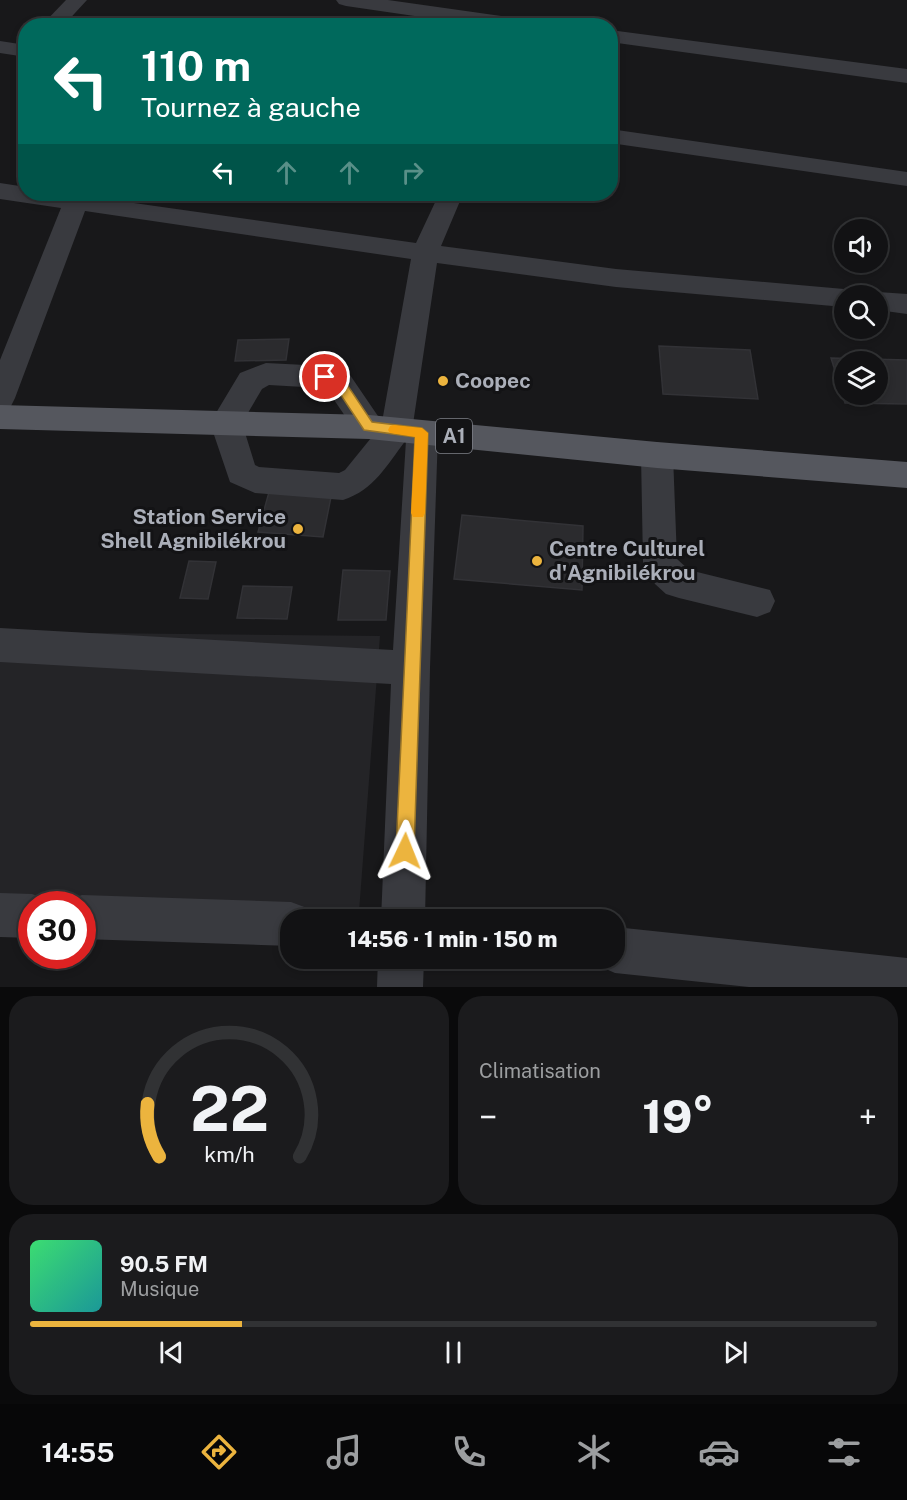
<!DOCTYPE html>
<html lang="fr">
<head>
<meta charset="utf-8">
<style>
	body { margin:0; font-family:"Public Sans",sans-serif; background:#1b1b1d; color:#f1f3f6; height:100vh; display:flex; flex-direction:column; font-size:22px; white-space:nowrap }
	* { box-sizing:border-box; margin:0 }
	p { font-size:20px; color:#9c9ea0 }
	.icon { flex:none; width:33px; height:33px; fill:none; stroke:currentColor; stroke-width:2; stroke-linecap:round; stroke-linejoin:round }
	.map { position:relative; height:987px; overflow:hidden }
	.sheet { display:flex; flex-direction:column; gap:9px; padding:9px; background:#0a0a0b; flex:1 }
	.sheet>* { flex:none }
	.top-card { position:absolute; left:18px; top:18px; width:600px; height:183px; border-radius:24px; box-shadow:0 3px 9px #0003,0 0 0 2px #313234; background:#00695c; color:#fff; overflow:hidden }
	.buttons { position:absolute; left:834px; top:219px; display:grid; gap:12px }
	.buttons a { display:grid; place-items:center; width:54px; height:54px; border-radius:50%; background:#121214; box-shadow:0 3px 9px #0003,0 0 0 2px #313234; font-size:30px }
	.speed { position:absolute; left:18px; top:891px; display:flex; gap:12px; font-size:30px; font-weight:700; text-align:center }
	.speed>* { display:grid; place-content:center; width:78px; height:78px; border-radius:50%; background:#121214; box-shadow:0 3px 9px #0003,0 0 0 2px #313234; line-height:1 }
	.speed .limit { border:9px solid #d22; background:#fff; color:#111 }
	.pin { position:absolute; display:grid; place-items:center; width:51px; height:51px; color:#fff; margin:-26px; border:3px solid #fff; border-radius:50%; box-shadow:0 2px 6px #0007 }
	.me { position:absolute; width:66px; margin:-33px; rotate:2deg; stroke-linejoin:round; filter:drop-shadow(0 0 4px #0008) }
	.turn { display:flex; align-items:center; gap:21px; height:126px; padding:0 24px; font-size:27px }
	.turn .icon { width:78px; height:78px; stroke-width:2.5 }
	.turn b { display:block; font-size:42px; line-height:51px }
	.lanes { display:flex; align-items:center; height:57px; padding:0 24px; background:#0003; justify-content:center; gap:30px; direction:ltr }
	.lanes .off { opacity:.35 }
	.big { font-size:45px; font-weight:800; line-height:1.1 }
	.sheet .card { flex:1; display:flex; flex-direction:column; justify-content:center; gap:9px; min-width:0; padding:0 21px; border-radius:24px; background:#1b1b1d }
	.sheet .dial { align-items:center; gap:0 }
	.dial svg { height:156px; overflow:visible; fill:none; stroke:#313234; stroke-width:7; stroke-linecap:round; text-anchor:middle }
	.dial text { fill:#f1f3f6; stroke:none }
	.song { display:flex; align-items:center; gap:18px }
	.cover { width:72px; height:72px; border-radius:9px; background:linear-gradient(135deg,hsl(140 70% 55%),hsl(180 70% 35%)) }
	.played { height:6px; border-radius:3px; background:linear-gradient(90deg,#ecb43e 25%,#313234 25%) }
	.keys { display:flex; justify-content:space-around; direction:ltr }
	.heat { display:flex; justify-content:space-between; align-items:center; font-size:33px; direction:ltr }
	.sheet .tiles { flex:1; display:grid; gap:9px; grid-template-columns:1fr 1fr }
	.card:last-child { grid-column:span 2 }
	.trip { position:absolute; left:280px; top:909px; width:345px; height:60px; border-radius:24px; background:#121214; box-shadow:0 3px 9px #0003,0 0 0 2px #313234; font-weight:800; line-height:60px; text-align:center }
	.tab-bar { display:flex; height:96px; justify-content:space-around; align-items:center; background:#070708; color:#9c9ea0 }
	.tab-bar .icon { width:42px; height:42px }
	.tab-bar .selected { color:#ecb43e }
	.tab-bar b { font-size:27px; color:#f1f3f6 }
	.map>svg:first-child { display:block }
</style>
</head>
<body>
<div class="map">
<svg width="907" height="987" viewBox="0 0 907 987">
	<rect width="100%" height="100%" fill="#18181a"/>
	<!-- built -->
	<path fill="#242427" d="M0,632L380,636L359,912L83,909L82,904H32L0,908Z"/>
	<!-- building -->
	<path fill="#2b2b2e" stroke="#323236" stroke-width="1.5" fill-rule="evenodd" d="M289,339L286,360L235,361L238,340Z
		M659,346L750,350L758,399L663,394Z
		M831,358L907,360V404L845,403ZM844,362H878V394H844Z
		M269,492L331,497L323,537L258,532Z
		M462,515L583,526L582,590L454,579Z
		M189,561L216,562L208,599L180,598Z
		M343,570L390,571L386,620H338Z
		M243,586L292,587L287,619L237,618Z"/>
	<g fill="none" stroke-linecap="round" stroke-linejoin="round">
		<!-- minor -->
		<path fill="#393a3f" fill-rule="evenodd" d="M66,0H87L63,26H41Z
			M336,0H388L529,20L536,22L539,26H483L346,6L339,4Z
			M610,30L907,69V83L610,42Z
			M0,41L26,45V57L0,53Z
			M610,129L907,172V186L610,143Z
			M0,183L26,187V194H70L416,243L439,194H463L441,246L616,269L844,289L854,291L856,296H844V307L616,287L437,263L413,424L422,421L433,424L438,433L430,668L425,920H381L391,684L0,662V628L393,650L406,440C387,465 374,490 343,500L255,493L230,482L210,423L240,373L266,363L325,366L350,375L382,422L411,259L85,211L15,398L11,406L0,409V360L61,208L0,199ZM269,385L321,388L328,391L358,435L371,438L345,470L339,473L259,467L255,465L242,423L262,389Z
			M878,292L907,294V314L878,310V296H867Z
			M657,442L668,446L673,455L677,559L689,570L770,590L775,601L770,612L757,617L679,598L666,594L655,584L643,562L641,455L646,446Z
			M0,893L32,894L48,900L49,904H32V938L0,937Z
			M82,895L291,902L307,908L311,920H291V946L82,939V904H65L66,901Z
			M615,927L907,958V987H749L615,973L599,966L596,958H615Z
			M378,958H424L423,987H377Z"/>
		<!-- major -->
		<path fill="#55575e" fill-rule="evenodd" d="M0,405L369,415L657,442L907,462V488L657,468L369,439L0,429Z"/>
	</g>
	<!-- route -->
	<path fill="#ecb43e" stroke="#997528" stroke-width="1.5" d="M325,373L344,380L372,422L422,428L428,433L414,851L411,857L405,860L399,857L396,851L415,437L364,430L335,386L321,380L319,377L321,374Z"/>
	<!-- slow -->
	<path fill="#f59e0b" d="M394,425L422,428L428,433L425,513L423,517H413L411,513L415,437L390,433L388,430L390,426Z"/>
	<!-- markers -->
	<g fill="#ecb43e" stroke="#131315" stroke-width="2">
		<circle cx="443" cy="381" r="6"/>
		<circle cx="298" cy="529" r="6"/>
		<circle cx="537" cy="561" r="6"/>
	</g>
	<g text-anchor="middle" stroke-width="6" stroke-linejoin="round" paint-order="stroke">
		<!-- shield labels -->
		<rect fill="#131315" stroke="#7d8088" stroke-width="1.5" x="436" y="419" width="36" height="34" rx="4.5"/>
		<g font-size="20" font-weight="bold" fill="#abafb9">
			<text x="454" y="443">A1</text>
		</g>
		<!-- poi labels -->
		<g font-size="21" font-weight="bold" fill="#abafb9" stroke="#131315" text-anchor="start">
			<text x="455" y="388">Coopec</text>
			<text x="286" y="524" text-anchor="end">Station Service<tspan x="286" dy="24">Shell Agnibilékrou</tspan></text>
			<text x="549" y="556">Centre Culturel<tspan x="549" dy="24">d'Agnibilékrou</tspan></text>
		</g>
	</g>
</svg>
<div class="buttons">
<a><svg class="icon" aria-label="sound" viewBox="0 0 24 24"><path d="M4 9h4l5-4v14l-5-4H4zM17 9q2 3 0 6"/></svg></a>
<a><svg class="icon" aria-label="search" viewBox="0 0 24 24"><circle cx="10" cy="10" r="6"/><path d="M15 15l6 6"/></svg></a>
<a><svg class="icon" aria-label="layers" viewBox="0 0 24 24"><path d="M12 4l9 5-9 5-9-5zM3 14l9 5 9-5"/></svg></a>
</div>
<div class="speed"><div class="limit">30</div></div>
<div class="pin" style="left:325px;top:377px;background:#d93025"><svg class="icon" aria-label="arrive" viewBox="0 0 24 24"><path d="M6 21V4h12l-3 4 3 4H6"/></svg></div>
<svg class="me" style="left:405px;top:851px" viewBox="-20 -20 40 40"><path d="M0-17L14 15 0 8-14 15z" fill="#ecb43e" stroke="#fff" stroke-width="4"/></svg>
<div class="trip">14:56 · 1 min · 150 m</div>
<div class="top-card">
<div class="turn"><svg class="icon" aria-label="left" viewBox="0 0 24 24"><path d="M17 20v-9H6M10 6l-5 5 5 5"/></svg><div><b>110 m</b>Tournez à gauche</div></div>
<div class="lanes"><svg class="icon" aria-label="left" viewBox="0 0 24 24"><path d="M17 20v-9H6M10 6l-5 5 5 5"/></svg><svg class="icon off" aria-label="ahead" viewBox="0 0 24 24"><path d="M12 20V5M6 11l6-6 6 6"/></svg><svg class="icon off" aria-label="ahead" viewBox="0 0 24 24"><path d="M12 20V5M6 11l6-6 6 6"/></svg><svg class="icon off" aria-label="right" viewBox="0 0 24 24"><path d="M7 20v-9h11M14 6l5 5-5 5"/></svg></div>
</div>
</div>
<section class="sheet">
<div class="tiles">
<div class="card dial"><svg viewBox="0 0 100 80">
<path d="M14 69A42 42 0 1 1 86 69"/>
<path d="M14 69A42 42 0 0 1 8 42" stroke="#ecb43e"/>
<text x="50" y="56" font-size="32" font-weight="700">22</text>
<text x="50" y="72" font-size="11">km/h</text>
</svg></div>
<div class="card"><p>Climatisation</p>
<div class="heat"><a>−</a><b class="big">19°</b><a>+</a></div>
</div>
<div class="card">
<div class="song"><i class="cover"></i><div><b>90.5 FM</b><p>Musique</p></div></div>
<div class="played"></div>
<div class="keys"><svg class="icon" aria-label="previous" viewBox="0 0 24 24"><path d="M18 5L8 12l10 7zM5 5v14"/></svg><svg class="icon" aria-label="pause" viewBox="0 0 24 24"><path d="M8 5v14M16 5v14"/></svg><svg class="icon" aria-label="next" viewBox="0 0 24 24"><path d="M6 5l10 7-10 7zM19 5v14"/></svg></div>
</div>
</div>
</section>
<nav class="tab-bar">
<b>14:55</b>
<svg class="icon selected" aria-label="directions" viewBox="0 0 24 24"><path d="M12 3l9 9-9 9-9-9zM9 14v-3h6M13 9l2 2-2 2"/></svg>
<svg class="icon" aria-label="music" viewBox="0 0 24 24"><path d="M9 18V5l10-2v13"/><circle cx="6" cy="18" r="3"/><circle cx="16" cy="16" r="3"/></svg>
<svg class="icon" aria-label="phone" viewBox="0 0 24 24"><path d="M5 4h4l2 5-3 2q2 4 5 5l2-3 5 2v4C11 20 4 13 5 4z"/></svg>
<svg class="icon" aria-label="climate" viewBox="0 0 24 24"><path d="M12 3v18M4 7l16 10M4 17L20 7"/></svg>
<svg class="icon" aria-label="car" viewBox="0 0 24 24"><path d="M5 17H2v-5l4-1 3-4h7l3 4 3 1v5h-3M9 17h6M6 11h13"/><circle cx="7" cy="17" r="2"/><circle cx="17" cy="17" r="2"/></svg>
<svg class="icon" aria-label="filters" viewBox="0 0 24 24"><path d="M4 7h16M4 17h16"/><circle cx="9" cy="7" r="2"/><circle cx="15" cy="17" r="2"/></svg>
</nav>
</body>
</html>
